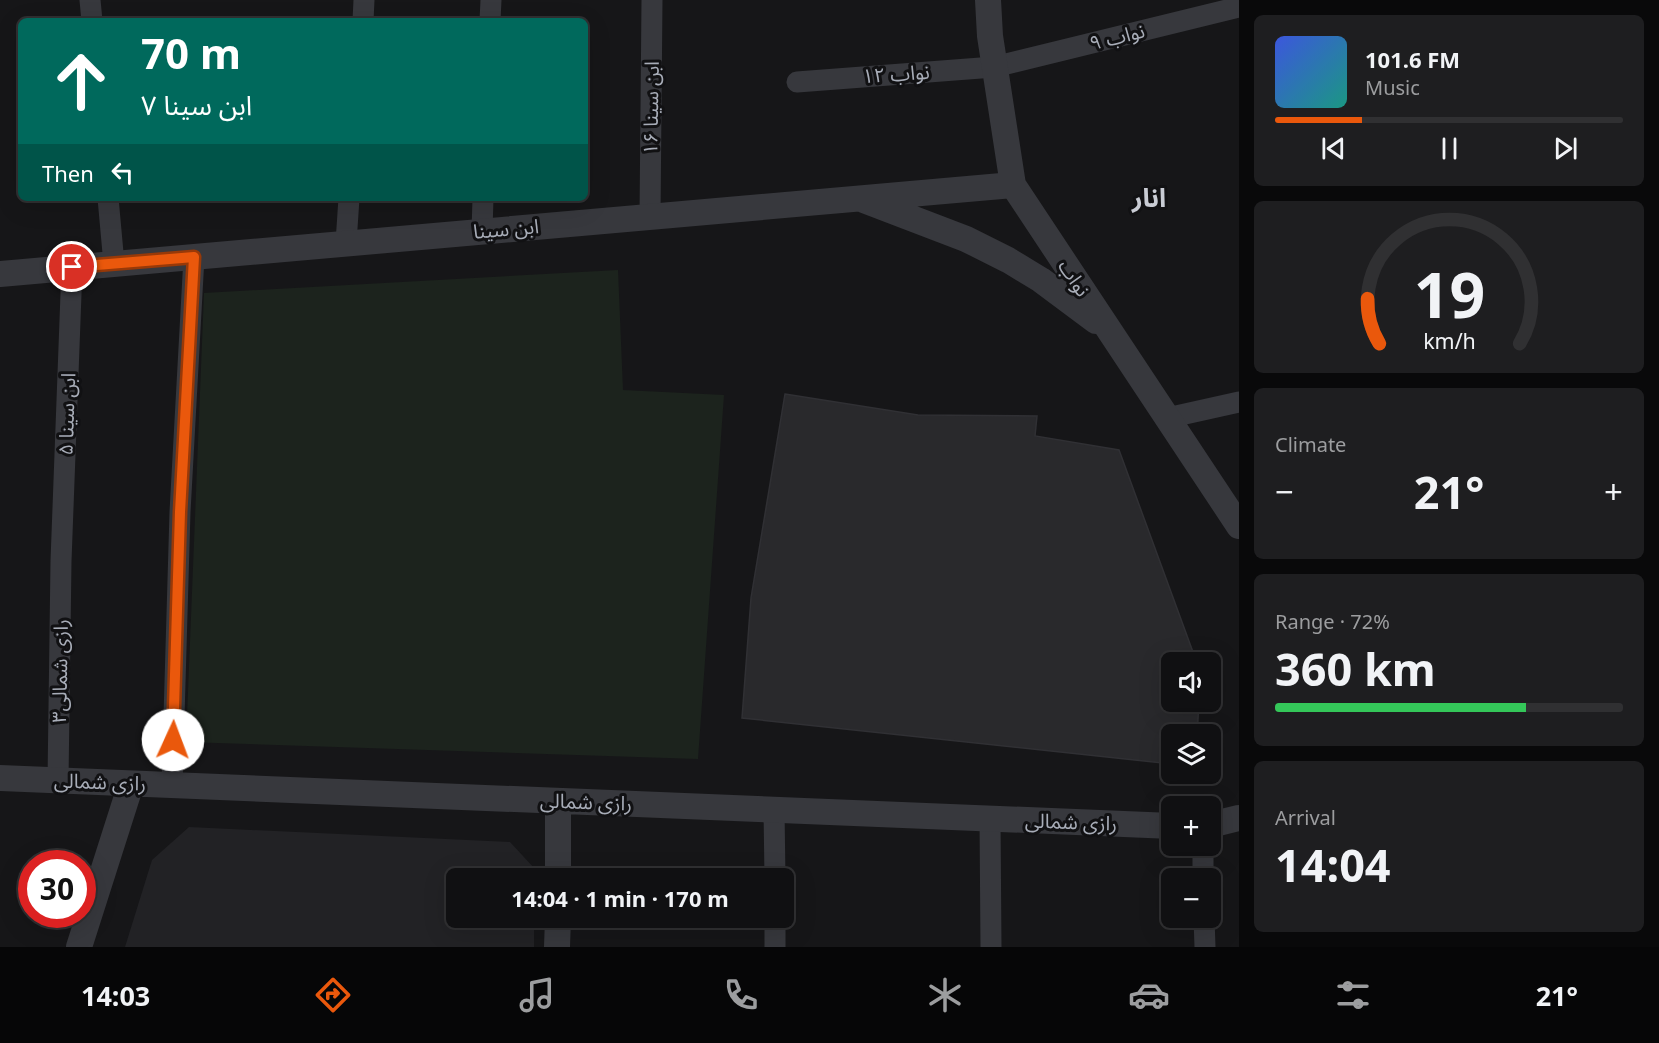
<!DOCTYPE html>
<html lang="en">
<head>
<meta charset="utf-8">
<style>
	body { margin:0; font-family:"Noto Sans","Noto Sans Arabic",sans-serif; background:#1e1e20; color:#f1f3f6; height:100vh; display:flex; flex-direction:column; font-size:22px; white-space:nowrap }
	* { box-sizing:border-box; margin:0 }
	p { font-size:20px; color:#9c9d9f }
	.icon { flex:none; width:33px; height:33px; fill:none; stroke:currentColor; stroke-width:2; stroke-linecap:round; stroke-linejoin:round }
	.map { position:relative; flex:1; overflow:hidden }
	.details { display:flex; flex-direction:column; gap:15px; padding:15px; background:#09090a; width:420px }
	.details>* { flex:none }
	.top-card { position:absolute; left:18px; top:18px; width:570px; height:183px; border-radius:9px; box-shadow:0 6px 24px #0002,0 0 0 2px #303032; background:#00695c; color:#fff; overflow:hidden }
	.tools { position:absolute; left:1161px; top:652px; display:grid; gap:12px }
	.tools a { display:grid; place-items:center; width:60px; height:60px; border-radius:9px; background:#101012; box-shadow:0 6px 24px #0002,0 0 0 2px #303032; font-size:30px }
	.speed { position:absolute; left:18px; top:850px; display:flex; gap:12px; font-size:30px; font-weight:700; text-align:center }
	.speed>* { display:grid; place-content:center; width:78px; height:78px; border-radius:50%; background:#101012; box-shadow:0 6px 24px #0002,0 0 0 2px #303032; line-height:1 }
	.speed .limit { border:9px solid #d22; background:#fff; color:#111 }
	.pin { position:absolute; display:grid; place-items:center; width:51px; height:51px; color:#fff; margin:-26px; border:3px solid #fff; border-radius:50%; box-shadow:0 2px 6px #0007 }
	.me { position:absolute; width:66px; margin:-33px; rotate:2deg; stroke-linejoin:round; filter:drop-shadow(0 0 4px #0008) }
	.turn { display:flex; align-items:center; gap:21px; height:126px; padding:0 24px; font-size:27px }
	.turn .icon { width:78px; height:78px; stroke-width:2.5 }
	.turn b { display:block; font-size:42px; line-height:51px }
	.then { display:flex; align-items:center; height:57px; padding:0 24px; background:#0003; gap:12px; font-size:22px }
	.big { font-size:45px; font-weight:700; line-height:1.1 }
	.details .tile { flex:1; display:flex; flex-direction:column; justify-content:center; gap:9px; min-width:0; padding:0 21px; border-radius:9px; background:#1e1e20 }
	.details .dial { align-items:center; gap:0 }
	.dial svg { height:156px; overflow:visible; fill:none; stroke:#303032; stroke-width:7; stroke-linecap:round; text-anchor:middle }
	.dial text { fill:#f1f3f6; stroke:none }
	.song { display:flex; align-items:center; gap:18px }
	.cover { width:72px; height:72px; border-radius:9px; background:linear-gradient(135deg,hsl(230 70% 55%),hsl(170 70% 35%)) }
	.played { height:6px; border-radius:3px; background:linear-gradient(90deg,#ea580c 25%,#303032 25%) }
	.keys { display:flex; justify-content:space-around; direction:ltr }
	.heat { display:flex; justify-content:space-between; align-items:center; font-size:33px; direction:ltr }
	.charge { height:9px; border-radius:4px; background:linear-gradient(90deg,#34c759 72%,#303032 0) }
	.trip { position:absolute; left:446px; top:868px; width:348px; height:60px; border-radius:9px; background:#101012; box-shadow:0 6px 24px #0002,0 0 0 2px #303032; font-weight:700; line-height:60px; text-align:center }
	.menu { display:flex; height:96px; justify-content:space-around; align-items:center; background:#060607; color:#9c9d9f }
	.menu .icon { width:42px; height:42px }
	.menu .current { color:#ea580c }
	.menu b { font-size:27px; color:#f1f3f6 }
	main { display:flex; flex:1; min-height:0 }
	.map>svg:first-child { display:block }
</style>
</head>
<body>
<main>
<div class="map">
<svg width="1239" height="947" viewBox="0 0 1239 947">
	<rect width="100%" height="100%" fill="#161618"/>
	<!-- built -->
	<path fill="#222225" d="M189,827L510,842L535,869V879H456V918H534V947H125L152,860Z"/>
	<!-- green -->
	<path fill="#1c231d" d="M618,270L623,390L724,395L698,759L186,742L204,293Z"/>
	<!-- building -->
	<path fill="#29292c" stroke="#303034" stroke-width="1.5" d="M785,394L918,415L1037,416L1035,436L1119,450L1197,663H1172V702H1199L1197,735H1172V764L742,718L751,598Z"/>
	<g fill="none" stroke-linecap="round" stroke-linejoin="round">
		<!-- minor -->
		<path stroke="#37383d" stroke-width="21" d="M90,0L92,21
			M363,21L364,0
			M490,21L491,0
			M797,82L994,67L1239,7
			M108,198L114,264
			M650,217L652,0
			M482,231L483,198
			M346,243L349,198
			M1167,418L1239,402
			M58,781L61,561L72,267
			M172,785L180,512L194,257
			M774,809L775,879
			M990,818L991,947
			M1203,846V879
			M775,918V947
			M1204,918L1205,947"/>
		<!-- tertiary -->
		<path stroke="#37383d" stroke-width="26" d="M988,0L990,36L1013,185L1239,526
			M864,200L966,239L1008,260L1041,280L1096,321
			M0,274L1013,185
			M0,778L1172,826
			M1210,825L1239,818
			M558,879V801
			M79,947L131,784
			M557,947L558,918"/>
	</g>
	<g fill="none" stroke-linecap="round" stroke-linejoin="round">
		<!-- route casing -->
		<g stroke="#983908" stroke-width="15">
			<path id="route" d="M72,267L194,257L180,512L173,740"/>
		</g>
		<!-- route -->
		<use href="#route" stroke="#ea580c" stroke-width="10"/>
	</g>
	<g text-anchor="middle" stroke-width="6" stroke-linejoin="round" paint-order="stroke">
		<!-- street labels -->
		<g font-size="20" fill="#a8adb8" stroke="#111113">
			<text transform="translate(1117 37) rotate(-14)" y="7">نواب ۹</text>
			<text transform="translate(896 74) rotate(-4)" y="7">نواب ۱۲</text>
			<text transform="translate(651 108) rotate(-89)" y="7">ابن سینا ۱۶</text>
			<text transform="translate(506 229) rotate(-5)" y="7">ابن سینا</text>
			<text transform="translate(1074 278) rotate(56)" y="7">نواب</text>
			<text transform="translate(67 414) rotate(-88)" y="7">ابن سینا ۵</text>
			<text transform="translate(60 671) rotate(-89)" y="7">رازی شمالی۳</text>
			<text transform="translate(100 782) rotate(2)" y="7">رازی شمالی</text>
			<text transform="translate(586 802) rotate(2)" y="7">رازی شمالی</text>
			<text transform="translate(1071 822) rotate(2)" y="7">رازی شمالی</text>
		</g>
		<!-- district labels -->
		<g font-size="26" font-weight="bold" fill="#c9ccd4" stroke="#111113">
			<text x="1149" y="207">انار</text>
		</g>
	</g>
</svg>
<div class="tools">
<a><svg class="icon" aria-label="sound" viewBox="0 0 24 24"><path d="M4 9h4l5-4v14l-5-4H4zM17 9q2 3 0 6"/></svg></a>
<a><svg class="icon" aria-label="layers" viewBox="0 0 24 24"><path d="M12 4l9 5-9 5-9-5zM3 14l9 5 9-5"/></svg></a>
<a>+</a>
<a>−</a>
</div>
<div class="speed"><div class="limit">30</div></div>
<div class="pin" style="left:72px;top:267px;background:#d93025"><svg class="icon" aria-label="arrive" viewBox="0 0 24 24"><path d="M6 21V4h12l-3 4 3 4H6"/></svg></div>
<svg class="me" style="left:173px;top:740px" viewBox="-20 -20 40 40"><circle r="19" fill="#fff"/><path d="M0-13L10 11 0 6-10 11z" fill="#ea580c"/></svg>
<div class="trip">14:04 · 1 min · 170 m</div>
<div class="top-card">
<div class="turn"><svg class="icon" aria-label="ahead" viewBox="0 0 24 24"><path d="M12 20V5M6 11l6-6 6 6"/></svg><div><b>70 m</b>ابن سینا ۷</div></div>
<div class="then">Then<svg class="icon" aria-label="left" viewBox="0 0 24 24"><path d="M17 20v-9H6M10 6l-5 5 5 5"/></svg></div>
</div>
</div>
<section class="details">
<div class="tile">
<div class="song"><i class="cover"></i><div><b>101.6 FM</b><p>Music</p></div></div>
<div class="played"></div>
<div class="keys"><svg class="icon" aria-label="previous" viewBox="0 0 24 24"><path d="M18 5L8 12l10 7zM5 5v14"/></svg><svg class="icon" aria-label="pause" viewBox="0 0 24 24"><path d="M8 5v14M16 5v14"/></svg><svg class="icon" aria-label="next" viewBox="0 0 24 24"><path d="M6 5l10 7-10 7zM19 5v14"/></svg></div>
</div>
<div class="tile dial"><svg viewBox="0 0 100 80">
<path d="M14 69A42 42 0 1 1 86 69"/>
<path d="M14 69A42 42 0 0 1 8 46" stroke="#ea580c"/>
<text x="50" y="56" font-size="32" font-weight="700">19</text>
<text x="50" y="72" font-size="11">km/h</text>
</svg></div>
<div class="tile"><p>Climate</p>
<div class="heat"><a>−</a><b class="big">21°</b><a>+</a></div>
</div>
<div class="tile"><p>Range · 72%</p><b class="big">360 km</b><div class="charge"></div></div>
<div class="tile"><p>Arrival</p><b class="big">14:04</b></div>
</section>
</main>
<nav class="menu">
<b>14:03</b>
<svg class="icon current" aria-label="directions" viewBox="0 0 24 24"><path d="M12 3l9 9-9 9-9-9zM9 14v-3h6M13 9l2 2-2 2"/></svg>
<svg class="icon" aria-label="music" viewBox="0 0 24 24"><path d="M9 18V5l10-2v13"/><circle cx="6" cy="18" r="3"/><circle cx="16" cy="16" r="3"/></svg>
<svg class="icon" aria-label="phone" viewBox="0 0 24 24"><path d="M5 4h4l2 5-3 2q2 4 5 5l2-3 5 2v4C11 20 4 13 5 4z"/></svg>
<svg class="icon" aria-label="climate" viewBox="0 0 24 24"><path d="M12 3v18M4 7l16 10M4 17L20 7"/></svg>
<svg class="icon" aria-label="car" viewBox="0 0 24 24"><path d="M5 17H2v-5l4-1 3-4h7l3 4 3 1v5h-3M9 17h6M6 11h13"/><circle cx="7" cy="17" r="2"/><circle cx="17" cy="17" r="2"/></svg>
<svg class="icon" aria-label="filters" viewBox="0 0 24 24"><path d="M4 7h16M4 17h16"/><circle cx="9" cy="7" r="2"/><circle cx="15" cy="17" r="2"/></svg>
<b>21°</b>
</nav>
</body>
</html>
